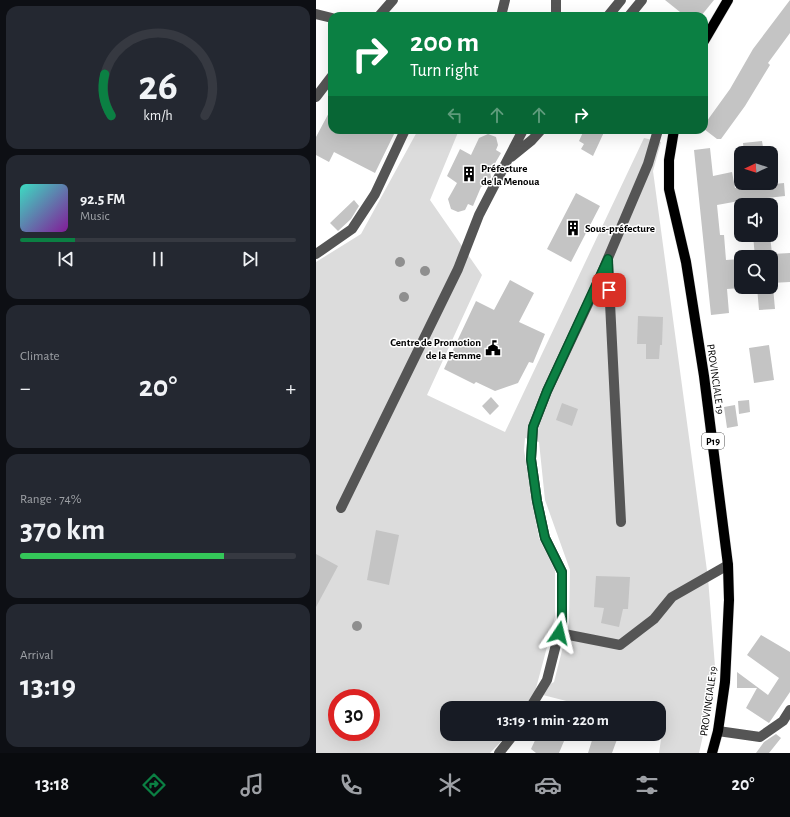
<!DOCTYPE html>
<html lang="en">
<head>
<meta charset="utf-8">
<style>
	body { margin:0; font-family:"Alegreya Sans",sans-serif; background:#242831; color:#f1f3f6; height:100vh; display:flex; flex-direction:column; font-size:15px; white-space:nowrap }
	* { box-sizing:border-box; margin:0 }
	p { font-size:13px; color:#9ea1a6 }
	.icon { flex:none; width:22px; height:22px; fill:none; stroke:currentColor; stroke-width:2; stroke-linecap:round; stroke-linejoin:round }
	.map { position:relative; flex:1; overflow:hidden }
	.details { display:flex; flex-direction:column; gap:6px; padding:6px; background:#0d0f14; width:316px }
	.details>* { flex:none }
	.banner { position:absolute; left:12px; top:12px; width:380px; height:122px; border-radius:12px; box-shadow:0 4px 16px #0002; background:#0b8043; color:#fff; overflow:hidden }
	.needle { width:26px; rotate:266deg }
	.fabs { position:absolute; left:418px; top:146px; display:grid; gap:8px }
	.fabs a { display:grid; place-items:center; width:44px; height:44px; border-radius:8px; background:#171b24; box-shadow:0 4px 16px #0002; font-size:20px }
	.speed { position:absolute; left:12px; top:689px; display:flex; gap:8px; font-size:20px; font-weight:700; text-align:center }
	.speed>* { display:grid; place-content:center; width:52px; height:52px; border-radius:50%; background:#171b24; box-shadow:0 4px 16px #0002; line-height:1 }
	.speed .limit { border:6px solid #d22; background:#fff; color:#111 }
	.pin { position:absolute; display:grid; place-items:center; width:34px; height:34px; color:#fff; margin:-17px; border-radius:8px; box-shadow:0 2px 6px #0006 }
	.me { position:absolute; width:44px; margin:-22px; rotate:10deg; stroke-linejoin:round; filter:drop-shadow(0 0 3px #0008) }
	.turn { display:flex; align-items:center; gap:14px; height:84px; padding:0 16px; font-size:18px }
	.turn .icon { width:52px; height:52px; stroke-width:2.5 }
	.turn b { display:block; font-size:28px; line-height:34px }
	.lanes { display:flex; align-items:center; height:38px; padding:0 16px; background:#0003; justify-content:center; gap:20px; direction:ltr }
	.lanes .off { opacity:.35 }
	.big { font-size:30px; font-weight:700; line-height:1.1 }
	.details .card { flex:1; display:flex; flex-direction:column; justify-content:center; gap:6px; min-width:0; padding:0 14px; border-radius:12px; background:#242831 }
	.details .dial { align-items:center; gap:0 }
	.dial svg { height:104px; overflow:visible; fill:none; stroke:#363941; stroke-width:7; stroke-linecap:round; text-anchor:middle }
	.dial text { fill:#f1f3f6; stroke:none }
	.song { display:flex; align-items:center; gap:12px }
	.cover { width:48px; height:48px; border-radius:6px; background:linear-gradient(135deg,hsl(170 70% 55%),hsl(290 70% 35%)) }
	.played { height:4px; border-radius:2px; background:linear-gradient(90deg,#0b8043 20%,#363941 20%) }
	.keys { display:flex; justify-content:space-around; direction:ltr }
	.heat { display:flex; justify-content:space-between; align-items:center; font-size:22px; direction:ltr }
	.charge { height:6px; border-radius:3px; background:linear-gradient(90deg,#34c759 74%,#363941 0) }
	.trip { position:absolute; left:124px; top:701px; width:226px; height:40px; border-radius:12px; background:#171b24; box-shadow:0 4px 16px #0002; font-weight:700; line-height:40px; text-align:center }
	.tab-bar { display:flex; height:64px; justify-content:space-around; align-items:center; background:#090b0e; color:#9ea1a6 }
	.tab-bar .icon { width:28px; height:28px }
	.tab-bar .selected { color:#0b8043 }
	.tab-bar b { font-size:18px; color:#f1f3f6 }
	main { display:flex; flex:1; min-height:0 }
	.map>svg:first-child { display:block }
</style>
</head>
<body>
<main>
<section class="details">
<div class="card dial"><svg viewBox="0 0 100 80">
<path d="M14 69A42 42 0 1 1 86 69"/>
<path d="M14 69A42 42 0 0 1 9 37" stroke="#0b8043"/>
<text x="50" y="56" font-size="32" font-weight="700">26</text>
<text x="50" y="72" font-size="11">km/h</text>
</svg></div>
<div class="card">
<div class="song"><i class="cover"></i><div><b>92.5 FM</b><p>Music</p></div></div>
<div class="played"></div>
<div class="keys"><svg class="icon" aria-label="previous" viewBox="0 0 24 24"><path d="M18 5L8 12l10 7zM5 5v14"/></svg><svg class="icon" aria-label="pause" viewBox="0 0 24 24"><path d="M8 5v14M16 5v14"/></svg><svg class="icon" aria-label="next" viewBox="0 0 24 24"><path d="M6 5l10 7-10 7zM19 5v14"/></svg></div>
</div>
<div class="card"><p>Climate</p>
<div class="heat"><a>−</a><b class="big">20°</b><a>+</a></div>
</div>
<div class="card"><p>Range · 74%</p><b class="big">370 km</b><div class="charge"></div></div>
<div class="card"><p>Arrival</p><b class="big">13:19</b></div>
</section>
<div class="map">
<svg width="474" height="753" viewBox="0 0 474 753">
	<rect width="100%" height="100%" fill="#fff"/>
	<!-- green -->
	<path fill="#dcdcdc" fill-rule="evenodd" d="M102,130H143L114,200L166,275L111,395L189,432L328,138L345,142L337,171L392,578L400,679L383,753H343L347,726L343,725V708H278L219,693L210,708H131V734H192L174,753H0V262L45,234ZM209,438L223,442L229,500L254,570L253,623L238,682L219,692L239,617V569L223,538L208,450ZM21,698H55V732H21Z"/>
	<!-- building -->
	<path fill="#c4c4c4" d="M349,0H398L385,16H369Z
		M474,0V33L452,63L454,65L429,106L405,139H401L388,129V125L414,89L437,49Z
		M16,107V130H80L59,173L18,152L13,162L0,155V137Z
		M268,130H289L277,156L265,149L268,144L263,141Z
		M172,134L180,137L182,145L180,150L185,153L174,172L175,177L171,184L165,187L157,206L152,204L149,210L142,212L135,209L132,199L141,183L131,176L144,149L155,155L163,138Z
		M446,141L448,153H428L427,143Z
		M394,148L397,176L416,172L419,188L468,183L469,196L451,198L452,205H434V199L401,205L404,235H408L410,260L425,259V288L411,289L413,313L395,315L378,150Z
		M260,193L284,206L255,262L231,249Z
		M38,200L43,206L35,219L22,231L14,223Z
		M437,235H454L456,254L474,253V282L455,283V257H439Z
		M194,280L218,293L203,322L229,334L217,363L213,362L202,383L179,391L160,382L158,384L128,369L160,301L178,310Z
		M441,287H457L459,309L443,310Z
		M322,316L347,317L346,345H344L343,359H330V344H321Z
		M453,345L458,380L438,383L433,348Z
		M175,397L183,406L174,415L166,406Z
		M433,400L434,412L423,414L422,401Z
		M246,403L262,409L256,426L240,420Z
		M419,405L422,426L411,428L408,407Z
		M60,530L83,535L73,585L51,580Z
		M0,554L22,566L0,607Z
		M280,576L314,577L312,609H307L303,627L285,623L288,608L278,607Z
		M445,635L474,652V692L453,723L430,708L441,688H421V672L452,695L463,678L431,655Z
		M222,734H251L243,753H220L215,749Z
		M278,734H303L296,753H272Z
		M460,734L465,738L453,753H440L448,742Z"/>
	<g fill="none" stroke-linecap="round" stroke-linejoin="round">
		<!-- major casing -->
		<g stroke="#dbdbdb" stroke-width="11">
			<path id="major" d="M388,41L412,0
				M358,130L353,160V189L370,262L388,376L412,565L413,600L409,682L402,731L396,753"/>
		</g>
		<!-- minor -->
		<path stroke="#555" stroke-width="10" d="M240,0V16
			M0,14L16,18
			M63,16L77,0
			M185,16L189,0
			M292,16L305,0
			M313,16L326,0
			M0,97L16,76
			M195,157L216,140L225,130
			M0,254L36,229L59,194L89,130
			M292,263L305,522
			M25,508L142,269L163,215L207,130
			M243,633L304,645L338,619L356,597L412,565
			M214,708L231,680L246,621V572L229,538L221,501L215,459L217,427L231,391L278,291L332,164L342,130
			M402,731L444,737L467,721L474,710
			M183,753L198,734"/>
		<!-- major -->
		<use href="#major" stroke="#000" stroke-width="10"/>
	</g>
	<!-- trees -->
	<g fill="#8f8f8f">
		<circle cx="84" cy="262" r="5"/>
		<circle cx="109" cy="271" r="5"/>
		<circle cx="88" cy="297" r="5"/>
		<circle cx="41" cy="626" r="5"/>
	</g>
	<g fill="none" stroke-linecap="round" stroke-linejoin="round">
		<!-- route casing -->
		<g stroke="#07532c" stroke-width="10">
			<path id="route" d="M243,633L246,621V572L229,538L221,501L215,459L217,427L231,391L292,259L293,290"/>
		</g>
		<!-- route -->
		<use href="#route" stroke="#0b8043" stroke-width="7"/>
	</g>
	<!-- icons -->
	<defs>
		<g id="building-bare" transform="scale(1.2)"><path d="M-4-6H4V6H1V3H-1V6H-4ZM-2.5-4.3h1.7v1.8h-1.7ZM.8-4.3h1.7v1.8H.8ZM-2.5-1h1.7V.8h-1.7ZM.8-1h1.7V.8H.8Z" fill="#000" stroke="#fff" stroke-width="2.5" paint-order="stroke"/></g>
		<g id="civic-bare" transform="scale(1.2)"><path d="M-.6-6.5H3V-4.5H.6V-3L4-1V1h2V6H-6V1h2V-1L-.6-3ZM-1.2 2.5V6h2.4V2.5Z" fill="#000" stroke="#fff" stroke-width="2.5" paint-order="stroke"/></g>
	</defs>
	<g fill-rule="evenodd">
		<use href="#building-bare" x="153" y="174"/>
		<use href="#building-bare" x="257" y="228"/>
		<use href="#civic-bare" x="177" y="348"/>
	</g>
	<g text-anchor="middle" stroke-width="3" stroke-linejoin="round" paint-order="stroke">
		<!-- shield labels -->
		<rect fill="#fff" stroke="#4c4c4c" stroke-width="1" x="386" y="433" width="22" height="16" rx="3"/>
		<g font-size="10" font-weight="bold" fill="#000">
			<text x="397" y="445">P19</text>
		</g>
		<!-- poi labels -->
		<g font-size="11" font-weight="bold" fill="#000" stroke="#fff" text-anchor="start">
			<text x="165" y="172">Préfecture<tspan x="165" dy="13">de la Menoua</tspan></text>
			<text x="269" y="232">Sous-préfecture</text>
			<text x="165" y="346" text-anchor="end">Centre de Promotion<tspan x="165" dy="13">de la Femme</tspan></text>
		</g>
		<!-- street labels -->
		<g font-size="11" fill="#000" stroke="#fff">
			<text transform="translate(400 379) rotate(82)" y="4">PROVINCIALE 19</text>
			<text transform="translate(392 701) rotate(-82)" y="4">PROVINCIALE 19</text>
		</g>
	</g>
</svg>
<div class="fabs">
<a><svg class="needle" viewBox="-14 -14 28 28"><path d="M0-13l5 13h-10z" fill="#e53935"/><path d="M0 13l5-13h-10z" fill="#9ea1a6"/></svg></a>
<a><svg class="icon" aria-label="sound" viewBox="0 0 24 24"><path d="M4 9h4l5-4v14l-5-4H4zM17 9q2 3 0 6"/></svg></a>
<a><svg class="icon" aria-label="search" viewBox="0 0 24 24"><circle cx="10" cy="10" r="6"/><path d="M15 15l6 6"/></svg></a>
</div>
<div class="speed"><div class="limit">30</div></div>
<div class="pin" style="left:293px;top:290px;background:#d93025"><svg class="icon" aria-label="arrive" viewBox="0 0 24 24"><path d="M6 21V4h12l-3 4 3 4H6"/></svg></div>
<svg class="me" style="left:243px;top:633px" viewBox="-20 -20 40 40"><path d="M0-17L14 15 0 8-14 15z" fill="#0b8043" stroke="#fff" stroke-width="4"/></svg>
<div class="trip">13:19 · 1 min · 220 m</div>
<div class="banner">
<div class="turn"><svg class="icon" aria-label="right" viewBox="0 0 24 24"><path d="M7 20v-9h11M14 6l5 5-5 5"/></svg><div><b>200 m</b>Turn right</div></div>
<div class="lanes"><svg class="icon off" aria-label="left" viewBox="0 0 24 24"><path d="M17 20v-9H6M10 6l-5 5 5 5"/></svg><svg class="icon off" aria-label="ahead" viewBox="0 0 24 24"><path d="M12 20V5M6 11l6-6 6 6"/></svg><svg class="icon off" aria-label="ahead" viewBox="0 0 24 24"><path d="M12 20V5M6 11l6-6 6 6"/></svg><svg class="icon" aria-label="right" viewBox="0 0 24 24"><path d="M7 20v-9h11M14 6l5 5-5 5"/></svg></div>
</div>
</div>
</main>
<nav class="tab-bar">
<b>13:18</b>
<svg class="icon selected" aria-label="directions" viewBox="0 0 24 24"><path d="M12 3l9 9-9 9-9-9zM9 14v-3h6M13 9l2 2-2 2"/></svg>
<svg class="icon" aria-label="music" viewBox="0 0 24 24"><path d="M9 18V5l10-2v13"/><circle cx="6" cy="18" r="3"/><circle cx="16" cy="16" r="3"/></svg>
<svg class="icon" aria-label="phone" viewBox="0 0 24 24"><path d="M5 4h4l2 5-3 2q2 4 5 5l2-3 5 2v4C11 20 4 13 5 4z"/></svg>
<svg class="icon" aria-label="climate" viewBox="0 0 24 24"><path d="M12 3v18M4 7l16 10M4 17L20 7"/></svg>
<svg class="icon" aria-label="car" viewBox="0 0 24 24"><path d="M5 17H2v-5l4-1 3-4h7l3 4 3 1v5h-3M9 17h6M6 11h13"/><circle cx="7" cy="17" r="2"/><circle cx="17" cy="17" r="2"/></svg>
<svg class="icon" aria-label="filters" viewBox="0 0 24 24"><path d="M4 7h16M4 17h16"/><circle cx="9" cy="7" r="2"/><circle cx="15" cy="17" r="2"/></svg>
<b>20°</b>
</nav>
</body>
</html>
